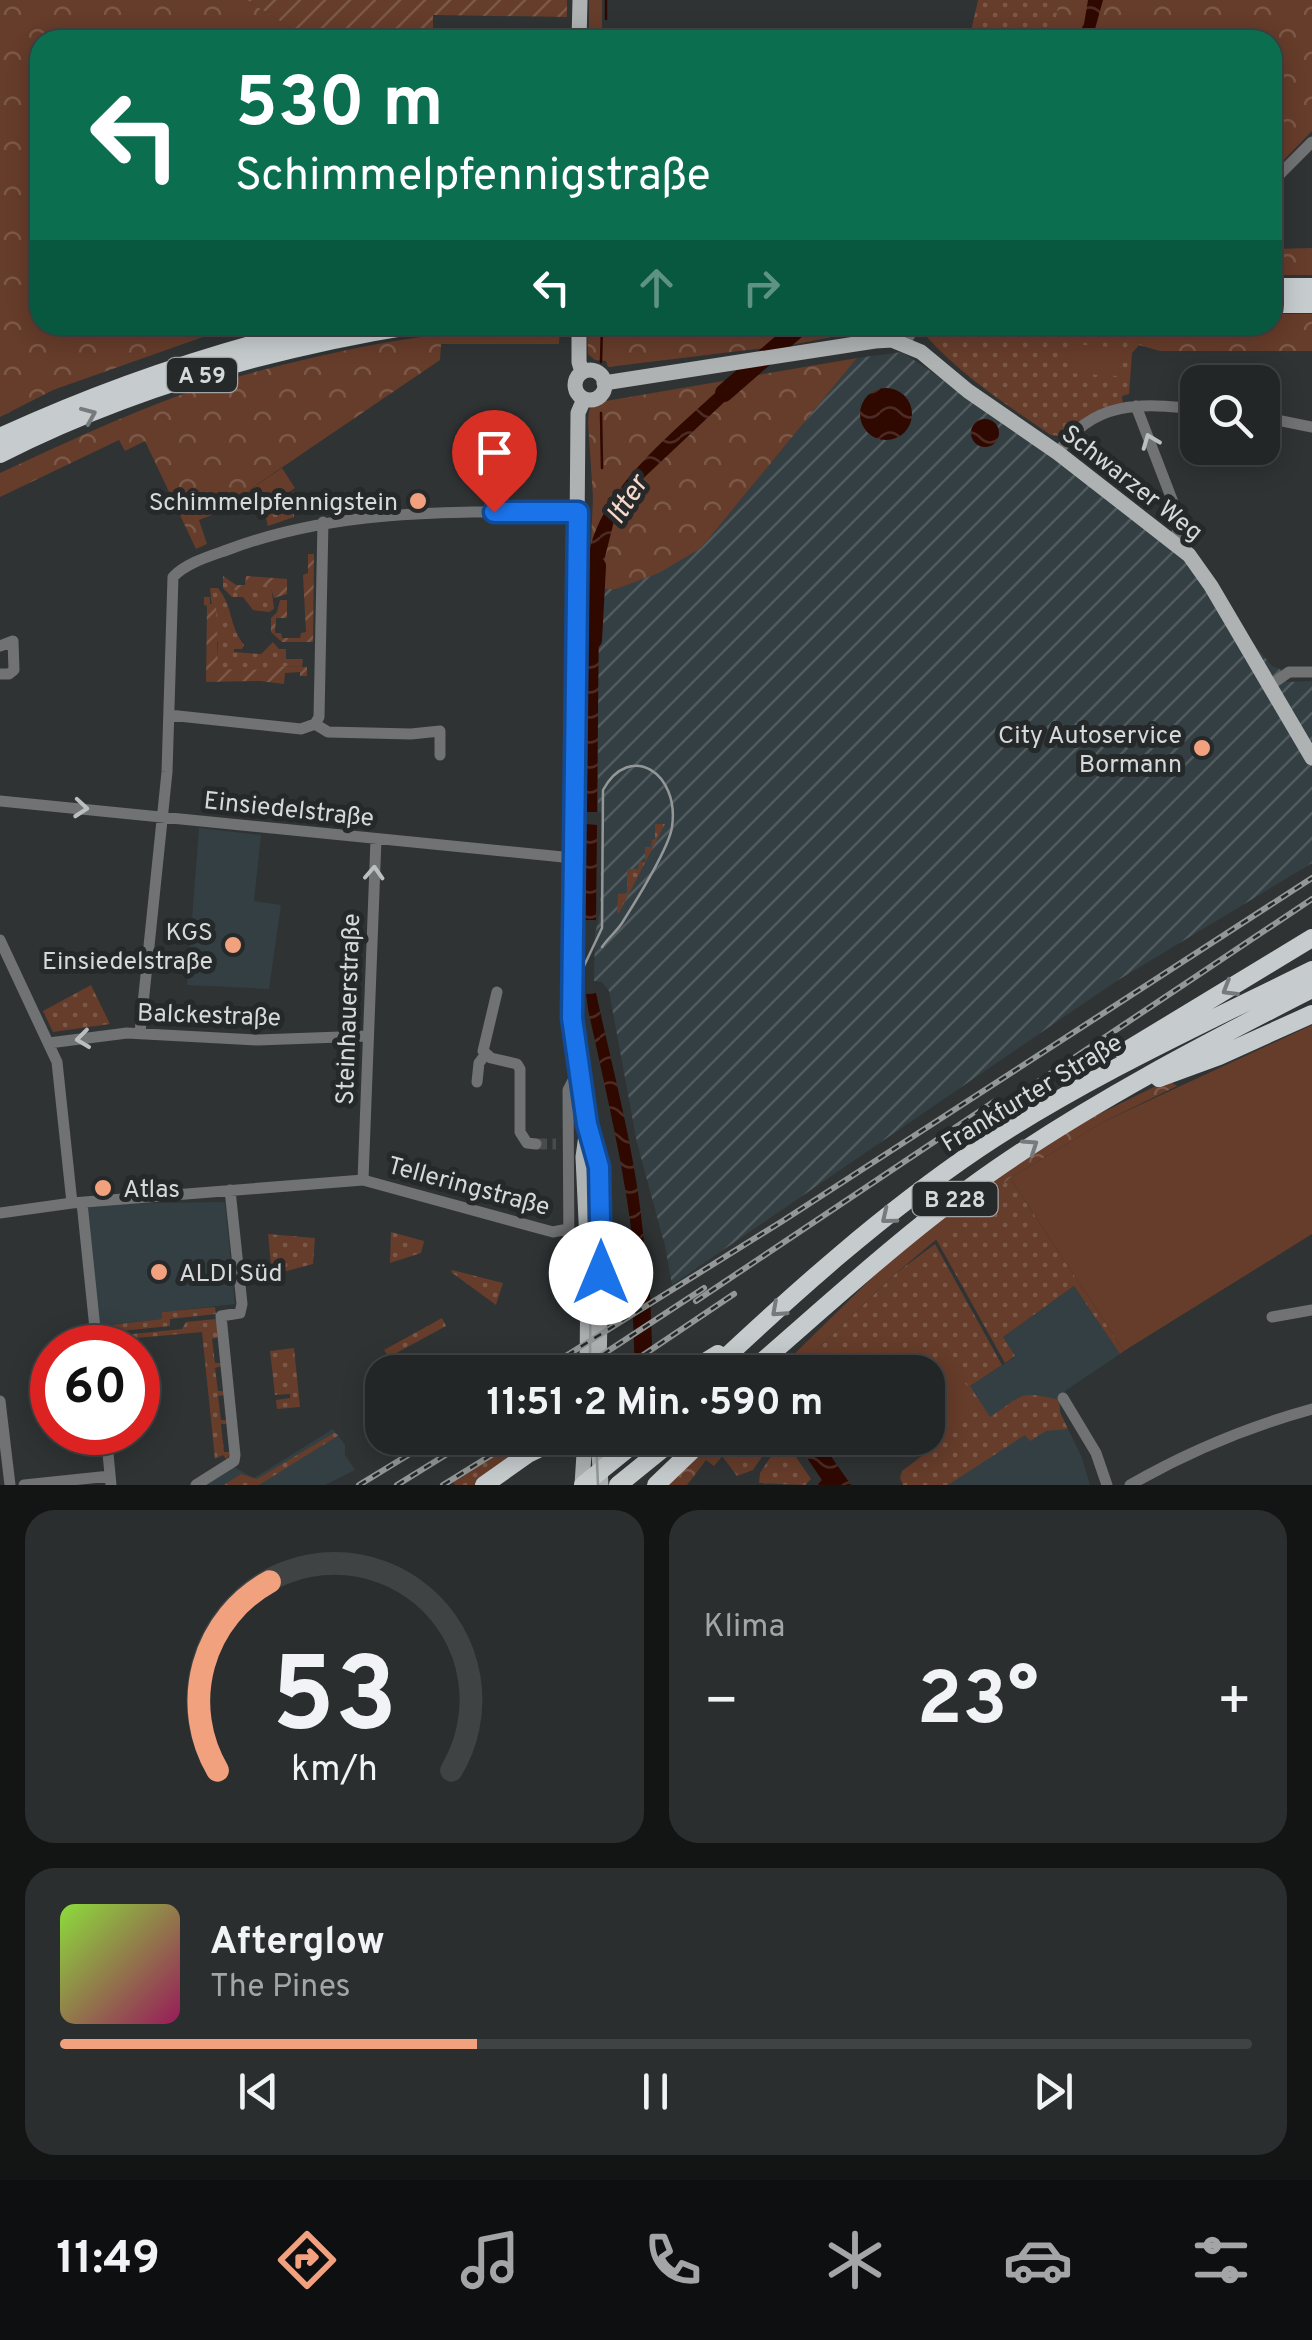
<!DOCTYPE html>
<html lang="de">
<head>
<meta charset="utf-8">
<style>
	body { margin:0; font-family:Overpass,sans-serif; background:#2b2e2f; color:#f1f3f6; height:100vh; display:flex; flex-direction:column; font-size:38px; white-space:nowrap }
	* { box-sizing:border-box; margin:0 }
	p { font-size:32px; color:#a3a5a7 }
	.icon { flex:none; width:55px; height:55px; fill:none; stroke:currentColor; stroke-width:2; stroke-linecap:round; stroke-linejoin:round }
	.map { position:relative; height:1485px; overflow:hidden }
	.drawer { display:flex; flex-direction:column; gap:25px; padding:25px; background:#131515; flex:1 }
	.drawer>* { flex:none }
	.hud { position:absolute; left:30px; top:30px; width:1252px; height:305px; border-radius:30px; box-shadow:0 5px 25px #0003,0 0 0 2px #404344; background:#0b6e4f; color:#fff; overflow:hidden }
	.fabs { position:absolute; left:1180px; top:365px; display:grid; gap:20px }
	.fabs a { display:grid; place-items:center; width:100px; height:100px; border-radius:20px; background:#232627; box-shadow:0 5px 25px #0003,0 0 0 2px #404344; font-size:50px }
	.speed { position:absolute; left:30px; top:1325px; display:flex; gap:20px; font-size:50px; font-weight:700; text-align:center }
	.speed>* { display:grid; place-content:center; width:130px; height:130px; border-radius:50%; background:#232627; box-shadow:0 5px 25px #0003,0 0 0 2px #404344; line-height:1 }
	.speed .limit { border:15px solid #d22; background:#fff; color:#111 }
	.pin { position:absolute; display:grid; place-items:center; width:85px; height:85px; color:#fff; margin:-102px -42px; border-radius:50% 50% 50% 0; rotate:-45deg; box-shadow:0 0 10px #0007 }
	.pin .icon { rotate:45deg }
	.me { position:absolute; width:110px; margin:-55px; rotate:0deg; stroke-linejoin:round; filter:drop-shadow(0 0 8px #0008) }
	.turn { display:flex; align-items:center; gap:35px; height:210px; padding:0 40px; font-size:45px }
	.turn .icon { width:130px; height:130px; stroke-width:2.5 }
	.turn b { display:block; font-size:70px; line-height:85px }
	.lanes { display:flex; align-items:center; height:95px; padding:0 40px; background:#0003; justify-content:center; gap:50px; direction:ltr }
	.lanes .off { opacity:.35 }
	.big { font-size:75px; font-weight:700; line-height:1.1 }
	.drawer .tile { flex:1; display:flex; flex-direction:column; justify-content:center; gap:15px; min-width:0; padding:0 35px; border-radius:30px; background:#2b2e2f }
	.drawer .dial { align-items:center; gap:0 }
	.dial svg { height:260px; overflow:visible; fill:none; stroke:#404344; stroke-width:7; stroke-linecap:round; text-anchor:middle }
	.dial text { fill:#f1f3f6; stroke:none }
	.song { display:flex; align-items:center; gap:30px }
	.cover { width:120px; height:120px; border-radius:15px; background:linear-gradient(135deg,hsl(90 70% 55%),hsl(330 70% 35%)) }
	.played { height:10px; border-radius:5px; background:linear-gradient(90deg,#f2a17e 35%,#404344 35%) }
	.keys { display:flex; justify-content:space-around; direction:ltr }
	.heat { display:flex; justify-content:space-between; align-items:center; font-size:55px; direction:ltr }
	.drawer .tiles { flex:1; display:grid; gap:25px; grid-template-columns:1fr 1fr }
	.tile:last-child { grid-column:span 2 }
	.trip { position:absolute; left:365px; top:1355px; width:580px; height:100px; border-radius:30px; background:#232627; box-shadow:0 5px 25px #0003,0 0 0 2px #404344; font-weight:700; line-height:100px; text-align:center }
	.dock { display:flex; height:160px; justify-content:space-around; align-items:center; background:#0e0f10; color:#a3a5a7 }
	.dock .icon { width:70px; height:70px }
	.dock .active { color:#f2a17e }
	.dock b { font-size:45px; color:#f1f3f6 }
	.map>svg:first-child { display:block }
</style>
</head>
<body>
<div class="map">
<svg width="1312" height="1485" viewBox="0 0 1312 1485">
	<defs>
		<pattern id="industrial-furrows" width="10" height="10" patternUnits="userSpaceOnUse" patternTransform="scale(2.5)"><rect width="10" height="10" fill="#343f43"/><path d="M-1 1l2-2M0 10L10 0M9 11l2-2" fill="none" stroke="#515a5e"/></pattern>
		<pattern id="grass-dots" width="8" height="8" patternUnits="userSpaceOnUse" patternTransform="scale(2.5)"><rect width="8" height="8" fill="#663c2a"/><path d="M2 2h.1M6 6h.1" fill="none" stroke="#7b5848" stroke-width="1.8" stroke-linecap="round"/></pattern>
		<pattern id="forest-crowns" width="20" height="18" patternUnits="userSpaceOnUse" patternTransform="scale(2.5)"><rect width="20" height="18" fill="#663c2a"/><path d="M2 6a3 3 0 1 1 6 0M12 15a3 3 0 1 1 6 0" fill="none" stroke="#7b5848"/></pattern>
		<pattern id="garden-furrows" width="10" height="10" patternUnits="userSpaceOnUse" patternTransform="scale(2.5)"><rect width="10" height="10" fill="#663c2a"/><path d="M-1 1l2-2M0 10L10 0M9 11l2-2" fill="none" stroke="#7b5848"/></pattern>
		<pattern id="water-waves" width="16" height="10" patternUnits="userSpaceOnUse" patternTransform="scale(2.5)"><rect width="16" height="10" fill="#2f0800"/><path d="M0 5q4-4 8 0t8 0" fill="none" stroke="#4c2b25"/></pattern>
	</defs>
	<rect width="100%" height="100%" fill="#2f3334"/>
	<!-- built -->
	<path fill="#343f43" d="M199,828L261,835L254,901L281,905L269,989L187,985Z
		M225,1202L235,1304L163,1312V1319L97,1326L87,1204Z
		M1074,1286L1120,1354L1065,1391L1069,1398L1061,1403L1060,1412L1082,1458L1090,1485H940L970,1386L1015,1357L1003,1337Z
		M333,1429L345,1445V1455L355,1470L325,1485H200L232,1466L254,1478Z"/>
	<!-- industrial -->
	<path fill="url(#industrial-furrows)" d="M902,352L1056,456L1182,558L1272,666L1280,669L1287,682L1312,681V863L1115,982L672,1285L665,1246L637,1143L609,991L602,982L594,981L595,934L600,912L602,813L598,812L597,589H616L701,548L857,358Z"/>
	<!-- grass -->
	<path fill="url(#grass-dots)" d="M978,0H1059L1060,1L1054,29L1045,40H969Z
		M927,325L1137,334L1139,345L1132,353L1129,394L1122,396L1123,404C1097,406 1080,421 1060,436L1051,435C1007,405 963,377 926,336Z
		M293,492L294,517L268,526L264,511Z
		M223,580L236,591L251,585H271L274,609L269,612L253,610L243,597H232L223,588Z
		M210,588H218C234,608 228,624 244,645L242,649H234V652L261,654L273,642L279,649H286V659H303L302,667L279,666V670H217L218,642H215Z
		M655,824H665L619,913H617L618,894L627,893V869H638L639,862H645V847H651L652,840L655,839Z
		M91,985L110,1024L53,1032L43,1011Z
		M1010,1178L1124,1351L1120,1354L1074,1286L1003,1337L1015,1356L1005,1363L936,1239Z
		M391,1232L424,1241L421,1253L390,1263Z
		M268,1234L315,1238L313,1264L272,1275Z
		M935,1244L1002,1365L970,1386L990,1417C1024,1395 1017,1390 1059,1400L1060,1412L1068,1429L1046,1431L1030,1441L1025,1435L948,1485H903L900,1478L902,1471L939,1443L928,1426V1372H794L895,1274Z
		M452,1270L503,1283L496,1305L451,1272Z
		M215,1307L216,1314L170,1319V1326L102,1333V1326L162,1319V1312Z
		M442,1318L446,1326L389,1357L384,1350Z
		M216,1319L219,1337L212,1339L215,1363H221L222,1366L215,1368L218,1391H224L225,1395L218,1396L221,1420H228V1423L221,1424L224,1452H230L227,1460L223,1455L215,1459L202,1332L104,1341L103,1337L182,1329L186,1322Z
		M294,1348L300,1407L277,1409L276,1400L290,1398V1394L275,1395L270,1351Z
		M334,1433L339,1435L259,1485H224L241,1474L257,1479Z
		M524,1438H555L481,1485H455L453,1482Z
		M738,1438H775L753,1470L737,1476L722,1456Z
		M783,1438L811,1479L805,1485L759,1483L760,1473Z"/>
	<!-- forest -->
	<path fill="url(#forest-crowns)" d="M0,0H247L310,40H40V325H237L53,390L0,417Z
		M589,0H602V32L589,31Z
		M1059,0H1312V131L1273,171L1272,40H1045L1054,29Z
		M1312,248V275H1273V249Z
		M1273,314H1312V351H1160L1139,345L1136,334L950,325H1272Z
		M560,325L559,344H441L440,360L249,490L252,499L199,520L207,544L196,549L145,441L125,451L119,440L0,497V473C72,440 144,405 220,382C328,350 446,327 560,325Z
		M587,325H795L772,347L608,367L606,361L595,360L588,354Z
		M806,325H893L786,346Z
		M857,358L701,548L659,573L616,589H597L589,585L593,498L588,422L589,410L594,403Z
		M1168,1080L1177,1086L1103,1122L1010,1178L895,1274L794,1372H776L893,1257L1005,1171L1075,1126Z
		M711,1438H738L714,1466L706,1460L687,1485H667Z"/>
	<!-- garden -->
	<path fill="url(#garden-furrows)" d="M247,0H567V17L433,15V40H310Z
		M308,554H314L313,642H282L271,632V618L277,612L280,600H287V618H276L275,633H281L282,638H300L301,633L306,632L303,575L308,573Z
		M223,576L236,585H245L246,576L287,579V594L274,598L270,585H251L245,591H236L223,580Z
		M204,597H210V604H216L218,669L278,670L279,666L307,667V676H300V672L285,673L284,684L260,681L206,682L207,606L204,605Z"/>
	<!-- pitch -->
	<path fill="#663c2a" d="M1072,344L1121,348L1119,376L1070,373Z
		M282,468L295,488L262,510L249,490Z
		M1312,1025V1234L1124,1351L1010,1178L1103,1122Z
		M949,1358L981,1408L955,1425L928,1383L926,1372Z"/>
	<!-- water -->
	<path fill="url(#water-waves)" d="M1088,0H1103L1092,40H1075L1084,24Z
		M753,375L633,488L614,521L597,589H588C588,579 587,568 588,558C599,486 682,426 731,378Z
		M860 414a26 26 0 1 1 52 0a26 26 0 1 1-52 0Z
		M971 433a14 14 0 1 1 28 0a14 14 0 1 1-28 0Z
		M599,619L597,812H587L588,620Z
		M586,824L597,825L596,920H585Z
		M596,993C617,1089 644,1183 646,1282L637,1288C631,1193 608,1102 588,1009L586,994Z
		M803,1438H825L821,1442L851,1485H817L822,1480L796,1442Z"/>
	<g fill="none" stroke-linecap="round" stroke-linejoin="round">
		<!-- stream -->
		<path stroke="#2f0800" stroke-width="2.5" d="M606,19V0
			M601,362L602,325
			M601,413L602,468"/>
		<!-- river -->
		<path stroke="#2f0800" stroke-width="18" d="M724,393L802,325
			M593,640L597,566
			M640,1265L644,1372"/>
		<!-- minor-tunnel -->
		<path stroke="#484c4d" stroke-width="11" stroke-dasharray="11 5.5" stroke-linecap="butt" d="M536,1144H556"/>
		<!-- minor -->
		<path stroke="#707273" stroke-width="11" d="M579,36L745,40
			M1272,182L1312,142
			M905,343L916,325
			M1136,406L1181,523L1173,542
			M1262,417L1312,427
			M1058,453C1092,400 1141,403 1198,409
			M0,646L13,641L14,670L9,674H0
			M1269,686L1289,672H1312
			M169,715L301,729L315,724
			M315,724L319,717L323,522
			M315,724L328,732L411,734L440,731V755
			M0,801L573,858
			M0,940L57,1062L72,1203
			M497,992L483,1051L491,1058L517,1064L520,1069V1132L527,1143L536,1144
			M140,1033L167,772L173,577C186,563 210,556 227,550C340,507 459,512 578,512
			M49,1043L127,1033L258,1040L367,1036
			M477,1082L479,1063L485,1055
			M363,1180L376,839
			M82,1203L97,1348
			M0,1213L72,1203L363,1180L553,1232L568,1229
			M562,1289L569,1258L568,1090L579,1069
			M1272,1317L1312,1310
			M1063,1398L1096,1453L1107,1485
			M0,1401L10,1485
			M106,1432L111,1485
			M24,1485L110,1476
			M196,1485L234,1461L235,1455L221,1316L240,1313L242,1304L230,1190
			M1130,1485C1189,1451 1247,1427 1312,1409"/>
		<!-- major -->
		<path stroke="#aeb2b3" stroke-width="15" d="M579,40L580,0
			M579,325V362L582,372
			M575 385a15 15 0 1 1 30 0a15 15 0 1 1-30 0Z
			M604,383L875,341L892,340L921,352L968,391L1058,453L1189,555L1211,586L1312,758
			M584,399L578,413L573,1017L587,1124L597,1152L602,1197L599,1372
			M587,1128L583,1157L588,1263L587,1372
			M598,1438L601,1485
			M582,1485L585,1438"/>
		<!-- highway -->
		<path stroke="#c6cbcd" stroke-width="18" d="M1272,287H1312
			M1272,304H1312
			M0,437C106,388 213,352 327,325
			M0,454C128,389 272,348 414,325
			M1124,1052L1312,938
			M1159,1078L1219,1056L1312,1014
			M689,1372L718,1354
			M710,1372C794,1293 882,1214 978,1149C1083,1079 1199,1026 1312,970
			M750,1372C830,1303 908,1230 996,1169C1096,1100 1204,1044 1312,989
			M484,1485L528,1454L561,1438
			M583,1485L641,1438
			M618,1485L676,1438
			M656,1485L705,1438"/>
		<!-- tram -->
		<path stroke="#939798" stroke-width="2.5" d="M590,1372L591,1199L568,1011L574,987L602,928L603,790C630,741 680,773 672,827C669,848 634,904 622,923C616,932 608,938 602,947
			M596,1438L598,1485"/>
		<!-- rail casing -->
		<g stroke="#939798" stroke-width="6">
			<path id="rail" d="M987,1116L1312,899
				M696,1301L995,1101
				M540,1372L781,1222L1312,878
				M576,1372L704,1288
				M618,1372L734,1294
				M359,1485L436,1438
				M397,1485L473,1438
				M443,1485L519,1438"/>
		</g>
		<!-- rail -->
		<use href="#rail" stroke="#25292a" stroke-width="2.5" stroke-dasharray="8" stroke-linecap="butt"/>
	</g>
	<!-- one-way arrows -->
	<defs><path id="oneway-chevron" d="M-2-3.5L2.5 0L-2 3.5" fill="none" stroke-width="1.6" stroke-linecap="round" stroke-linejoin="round" transform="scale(2.5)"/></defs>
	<g stroke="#767a7c">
		<use href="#oneway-chevron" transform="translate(89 415) rotate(-23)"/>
		<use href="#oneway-chevron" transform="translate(1229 989) rotate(149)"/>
		<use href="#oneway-chevron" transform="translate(1031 1146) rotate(-34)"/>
		<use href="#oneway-chevron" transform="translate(888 1217) rotate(141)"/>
		<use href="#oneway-chevron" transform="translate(778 1310) rotate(138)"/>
	</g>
	<g stroke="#bcbfc0">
		<use href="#oneway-chevron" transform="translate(1150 441) rotate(-111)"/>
		<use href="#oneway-chevron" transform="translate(81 808) rotate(5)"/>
		<use href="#oneway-chevron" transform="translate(374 873) rotate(-87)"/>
		<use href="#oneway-chevron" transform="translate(83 1039) rotate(173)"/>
	</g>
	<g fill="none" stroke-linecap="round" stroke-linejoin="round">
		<!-- route casing -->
		<g stroke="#114b97" stroke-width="25">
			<path id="route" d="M494,512H578L572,1018L587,1124L599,1167L601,1273"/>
		</g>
		<!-- route -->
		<use href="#route" stroke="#1a73e8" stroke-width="18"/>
	</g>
	<!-- markers -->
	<g fill="#f2a17e" stroke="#25292a" stroke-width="4">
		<circle cx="418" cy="501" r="10"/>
		<circle cx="1202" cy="748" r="10"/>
		<circle cx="233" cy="945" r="10"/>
		<circle cx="103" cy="1188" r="10"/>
		<circle cx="159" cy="1272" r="10"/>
	</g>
	<g text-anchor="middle" stroke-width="10" stroke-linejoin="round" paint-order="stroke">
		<!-- shield labels -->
		<g fill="#25292a" stroke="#a1a4a5" stroke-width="2.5">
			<rect x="167" y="358" width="70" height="34" rx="8"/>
			<rect x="912.5" y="1182" width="85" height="34" rx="8"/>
		</g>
		<g font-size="22" font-weight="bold" fill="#d6d9da">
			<text x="202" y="383">A 59</text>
			<text x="955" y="1207">B 228</text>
		</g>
		<!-- street labels -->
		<g font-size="25" fill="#d6d9da" stroke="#25292a">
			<text transform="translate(1133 482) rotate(38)" y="9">Schwarzer Weg</text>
			<text transform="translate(289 808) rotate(6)" y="9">Einsiedelstraße</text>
			<text transform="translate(347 1009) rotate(-88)" y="9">Steinhauerstraße</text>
			<text transform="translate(209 1014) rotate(2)" y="9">Balckestraße</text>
			<text transform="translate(1031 1092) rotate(-31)" y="9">Frankfurter Straße</text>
			<text transform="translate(469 1185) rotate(15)" y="9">Telleringstraße</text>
		</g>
		<!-- poi labels -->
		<g font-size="25" fill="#d6d9da" stroke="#25292a" text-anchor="end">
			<text x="398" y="510">Schimmelpfennigstein</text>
			<text x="1182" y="743">City Autoservice<tspan x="1182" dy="29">Bormann</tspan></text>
			<text x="213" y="940">KGS<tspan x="213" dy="29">Einsiedelstraße</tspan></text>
			<text x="123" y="1197" text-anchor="start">Atlas</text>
			<text x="179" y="1281" text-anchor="start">ALDI Süd</text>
		</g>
		<!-- water labels -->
		<g font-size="28" font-style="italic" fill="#f8d8cb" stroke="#25292a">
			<text transform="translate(626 499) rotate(-57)" y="10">Itter</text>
		</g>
	</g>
</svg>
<div class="fabs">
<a><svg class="icon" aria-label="search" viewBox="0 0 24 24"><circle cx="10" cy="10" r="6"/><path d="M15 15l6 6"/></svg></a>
</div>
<div class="speed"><div class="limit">60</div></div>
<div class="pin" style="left:494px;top:512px;background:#d93025"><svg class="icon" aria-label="arrive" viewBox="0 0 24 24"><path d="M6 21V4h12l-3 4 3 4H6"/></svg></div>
<svg class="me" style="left:601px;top:1273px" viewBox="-20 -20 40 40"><circle r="19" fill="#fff"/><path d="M0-13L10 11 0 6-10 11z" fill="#1a73e8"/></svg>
<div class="trip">11:51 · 2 Min. · 590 m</div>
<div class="hud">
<div class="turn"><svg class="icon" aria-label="left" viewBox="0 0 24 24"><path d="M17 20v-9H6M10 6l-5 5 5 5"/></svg><div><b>530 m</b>Schimmelpfennigstraße</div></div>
<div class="lanes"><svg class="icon" aria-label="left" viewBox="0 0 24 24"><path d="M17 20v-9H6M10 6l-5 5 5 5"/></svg><svg class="icon off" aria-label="ahead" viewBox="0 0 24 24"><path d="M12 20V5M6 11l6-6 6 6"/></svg><svg class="icon off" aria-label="right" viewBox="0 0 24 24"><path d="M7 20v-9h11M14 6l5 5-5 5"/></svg></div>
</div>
</div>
<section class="drawer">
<div class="tiles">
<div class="tile dial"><svg viewBox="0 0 100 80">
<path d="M14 69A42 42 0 1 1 86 69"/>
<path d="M14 69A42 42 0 0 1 30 11" stroke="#f2a17e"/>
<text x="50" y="56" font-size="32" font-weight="700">53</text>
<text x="50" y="72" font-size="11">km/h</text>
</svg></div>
<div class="tile"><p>Klima</p>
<div class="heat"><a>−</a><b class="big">23°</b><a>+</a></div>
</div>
<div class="tile">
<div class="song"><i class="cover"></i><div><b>Afterglow</b><p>The Pines</p></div></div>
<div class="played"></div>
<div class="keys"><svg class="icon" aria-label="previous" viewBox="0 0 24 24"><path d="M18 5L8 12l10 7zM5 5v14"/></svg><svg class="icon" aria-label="pause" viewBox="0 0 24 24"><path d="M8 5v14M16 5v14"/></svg><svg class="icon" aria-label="next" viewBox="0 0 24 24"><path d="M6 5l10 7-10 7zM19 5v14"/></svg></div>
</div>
</div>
</section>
<nav class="dock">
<b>11:49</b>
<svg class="icon active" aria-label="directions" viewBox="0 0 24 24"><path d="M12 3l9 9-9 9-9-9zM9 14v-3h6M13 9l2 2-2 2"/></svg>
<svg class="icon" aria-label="music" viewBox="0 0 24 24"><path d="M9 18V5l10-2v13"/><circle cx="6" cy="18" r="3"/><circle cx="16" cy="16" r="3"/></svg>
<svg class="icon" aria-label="phone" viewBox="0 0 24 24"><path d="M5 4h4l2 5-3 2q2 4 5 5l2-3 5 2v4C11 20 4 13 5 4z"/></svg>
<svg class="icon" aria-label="climate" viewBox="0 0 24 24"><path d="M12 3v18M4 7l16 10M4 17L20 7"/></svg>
<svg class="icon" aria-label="car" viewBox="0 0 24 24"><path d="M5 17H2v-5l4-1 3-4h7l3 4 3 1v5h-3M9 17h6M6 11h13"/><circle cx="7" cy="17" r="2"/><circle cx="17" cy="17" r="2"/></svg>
<svg class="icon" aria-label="filters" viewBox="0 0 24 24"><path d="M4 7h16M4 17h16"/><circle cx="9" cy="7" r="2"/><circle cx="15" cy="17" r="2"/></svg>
</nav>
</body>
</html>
